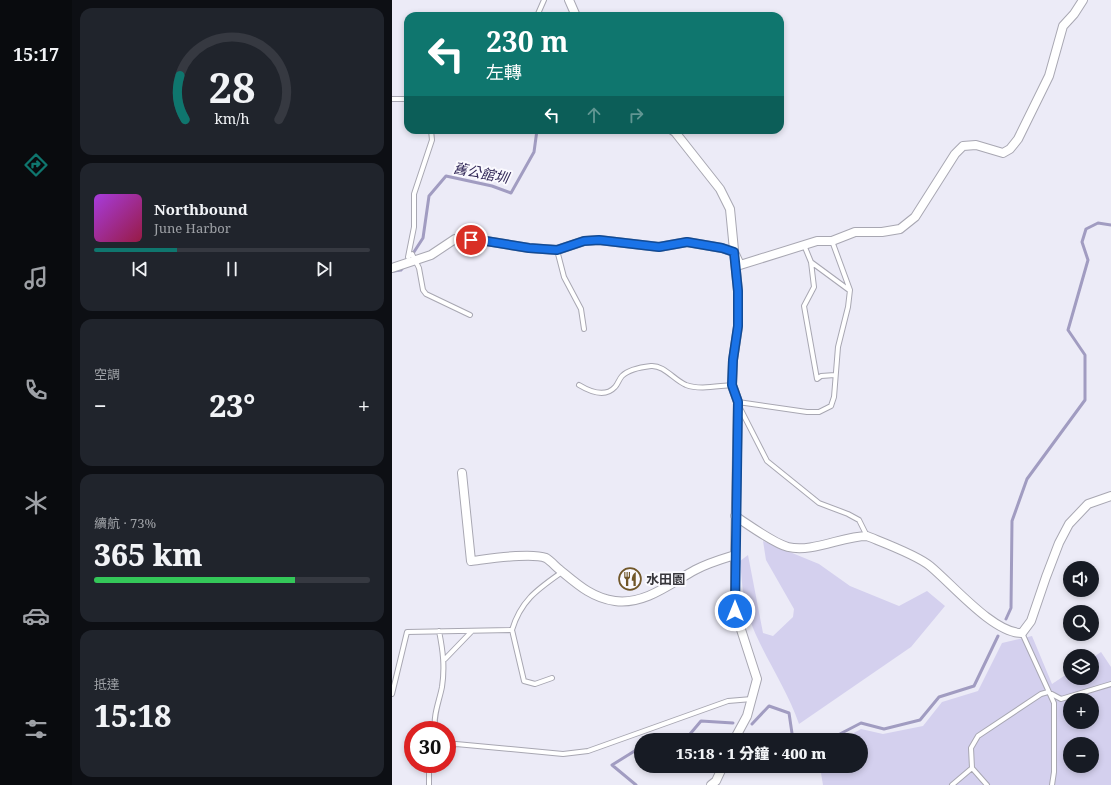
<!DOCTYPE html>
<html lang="zh-TW">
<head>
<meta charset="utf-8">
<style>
	body { margin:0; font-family:"Noto Serif","Noto Sans TC",serif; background:#20242c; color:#f1f3f6; height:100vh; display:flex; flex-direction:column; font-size:15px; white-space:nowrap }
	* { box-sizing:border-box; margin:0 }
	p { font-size:13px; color:#9ea1a6 }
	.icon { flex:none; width:22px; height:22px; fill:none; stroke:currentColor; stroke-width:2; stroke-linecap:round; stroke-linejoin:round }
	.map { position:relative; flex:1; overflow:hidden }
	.side { display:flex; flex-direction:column; gap:8px; padding:8px; background:#0d0f14; width:320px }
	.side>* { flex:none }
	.hud { position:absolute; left:12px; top:12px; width:380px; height:122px; border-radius:12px; box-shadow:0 2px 6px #0003; background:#0f766e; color:#fff; overflow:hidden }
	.controls { position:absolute; left:671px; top:561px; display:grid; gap:8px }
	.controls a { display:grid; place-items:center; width:36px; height:36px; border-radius:50%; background:#171b24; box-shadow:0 2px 6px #0003; font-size:20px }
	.speed { position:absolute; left:12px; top:721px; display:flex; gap:8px; font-size:20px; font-weight:700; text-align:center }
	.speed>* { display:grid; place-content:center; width:52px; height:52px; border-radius:50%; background:#171b24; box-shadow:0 2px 6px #0003; line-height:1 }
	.speed .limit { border:6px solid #d22; background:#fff; color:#111 }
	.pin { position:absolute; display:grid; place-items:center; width:34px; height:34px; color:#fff; margin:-17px; border:2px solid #fff; border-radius:50%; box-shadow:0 1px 4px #0007 }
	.me { position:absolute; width:44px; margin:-22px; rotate:0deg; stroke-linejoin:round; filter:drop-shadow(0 0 3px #0008) }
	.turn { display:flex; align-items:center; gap:14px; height:84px; padding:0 16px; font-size:18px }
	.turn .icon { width:52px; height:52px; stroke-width:2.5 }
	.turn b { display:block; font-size:28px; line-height:34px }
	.lanes { display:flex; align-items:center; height:38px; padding:0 16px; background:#0003; justify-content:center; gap:20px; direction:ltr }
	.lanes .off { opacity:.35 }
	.big { font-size:30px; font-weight:800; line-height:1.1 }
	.side .widget { flex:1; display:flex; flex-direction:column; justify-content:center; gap:6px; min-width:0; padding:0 14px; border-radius:12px; background:#20242c }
	.side .dial { align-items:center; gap:0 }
	.dial svg { height:104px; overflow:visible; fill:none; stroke:#363941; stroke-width:7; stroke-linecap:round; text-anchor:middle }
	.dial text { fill:#f1f3f6; stroke:none }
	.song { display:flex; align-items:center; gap:12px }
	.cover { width:48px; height:48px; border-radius:6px; background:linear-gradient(135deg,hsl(280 70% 55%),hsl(340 70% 35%)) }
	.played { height:4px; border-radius:2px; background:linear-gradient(90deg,#0f766e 30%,#363941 30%) }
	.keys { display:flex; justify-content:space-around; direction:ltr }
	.heat { display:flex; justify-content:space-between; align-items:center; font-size:22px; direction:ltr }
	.charge { height:6px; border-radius:3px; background:linear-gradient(90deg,#34c759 73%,#363941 0) }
	.trip { position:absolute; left:242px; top:733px; width:234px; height:40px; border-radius:20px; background:#171b24; box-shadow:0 2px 6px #0003; font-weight:800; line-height:40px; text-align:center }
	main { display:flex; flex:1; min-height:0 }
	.tabs { display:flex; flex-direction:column; width:72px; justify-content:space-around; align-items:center; background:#090b0e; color:#9ea1a6 }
	.tabs .icon { width:28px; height:28px }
	.tabs .active { color:#0f766e }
	.tabs b { font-size:18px; color:#f1f3f6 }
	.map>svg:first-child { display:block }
</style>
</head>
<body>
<main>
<nav class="tabs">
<b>15:17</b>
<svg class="icon active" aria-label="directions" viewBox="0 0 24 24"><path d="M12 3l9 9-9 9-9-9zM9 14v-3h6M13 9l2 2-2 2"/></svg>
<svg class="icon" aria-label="music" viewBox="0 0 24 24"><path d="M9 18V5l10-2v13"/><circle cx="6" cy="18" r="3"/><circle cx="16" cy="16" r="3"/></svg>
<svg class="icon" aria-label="phone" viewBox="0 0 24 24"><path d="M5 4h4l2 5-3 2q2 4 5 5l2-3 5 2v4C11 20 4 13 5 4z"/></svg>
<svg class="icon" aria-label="climate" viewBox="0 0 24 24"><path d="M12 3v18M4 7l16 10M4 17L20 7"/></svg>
<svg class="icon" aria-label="car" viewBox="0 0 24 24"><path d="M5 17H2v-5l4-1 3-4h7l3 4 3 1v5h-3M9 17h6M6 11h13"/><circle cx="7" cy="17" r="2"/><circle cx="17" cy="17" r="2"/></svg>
<svg class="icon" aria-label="filters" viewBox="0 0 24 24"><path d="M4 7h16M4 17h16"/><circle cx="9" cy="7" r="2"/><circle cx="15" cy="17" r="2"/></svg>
</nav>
<section class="side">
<div class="widget dial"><svg viewBox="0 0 100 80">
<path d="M14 69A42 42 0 1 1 86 69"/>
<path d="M14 69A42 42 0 0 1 10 35" stroke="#0f766e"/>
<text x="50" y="56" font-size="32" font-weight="700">28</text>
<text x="50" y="72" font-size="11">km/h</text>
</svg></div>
<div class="widget">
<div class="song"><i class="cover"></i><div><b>Northbound</b><p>June Harbor</p></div></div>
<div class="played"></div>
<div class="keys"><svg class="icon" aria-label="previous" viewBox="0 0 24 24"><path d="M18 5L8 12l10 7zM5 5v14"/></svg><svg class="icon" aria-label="pause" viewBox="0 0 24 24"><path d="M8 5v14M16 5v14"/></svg><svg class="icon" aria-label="next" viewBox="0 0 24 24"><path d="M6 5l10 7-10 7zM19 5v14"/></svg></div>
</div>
<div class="widget"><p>空調</p>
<div class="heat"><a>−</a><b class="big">23°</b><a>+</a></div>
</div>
<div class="widget"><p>續航 · 73%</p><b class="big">365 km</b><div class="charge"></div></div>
<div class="widget"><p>抵達</p><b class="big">15:18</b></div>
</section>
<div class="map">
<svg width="719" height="785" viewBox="0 0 719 785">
	<rect width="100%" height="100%" fill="#ecebf7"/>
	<!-- green -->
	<path fill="#d4d0ee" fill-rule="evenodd" d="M371,541L427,564L458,586L507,606L535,591L553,606L519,647L407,724C394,686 369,653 356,615C350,598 350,578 348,561L356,555L371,633L381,636L401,617L402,609L374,560Z
		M640,636L660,684L678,672V678H700V658L709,652L719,667V785H431L429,773L433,766H469V740H449L469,729L491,734L531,726L550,702L586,691L610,643ZM678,700H700V722H678ZM678,744H700V766H678Z"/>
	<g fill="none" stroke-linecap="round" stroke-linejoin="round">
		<!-- stream -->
		<path stroke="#a19cc1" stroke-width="3" d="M20,255L31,238L37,196L54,176L100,186L119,193L142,152L145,130
			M2,271L9,270L12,266
			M614,619L619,608L620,521L635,479L693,400V355L676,330L696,260L690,242L694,229L706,223L719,225
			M360,724L377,706L397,713L401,740
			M293,740L309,721L341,723
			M441,740L444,736L469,723L492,729L528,720L547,697L582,686L606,636
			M422,766L424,768L426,766
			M244,785L220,765L249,747"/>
		<!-- service casing -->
		<g stroke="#a8a7b2" stroke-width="6">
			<path id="service" d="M145,16L152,0
				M0,99H16
				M39,130L40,140L22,194V227L16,257L20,254L27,268L31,290L34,294L78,315
				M412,245L419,262L457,290
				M165,250L172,277L189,309L192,329
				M419,262L422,287L412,306L425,379L429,376L443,375
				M187,385C197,391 213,398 223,387C226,384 227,379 230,376C236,370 250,367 259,366C272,365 282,380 294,385C308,390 325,386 340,385
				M346,402L415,412H427L439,406L442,397L446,347L456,307L458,290L440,241
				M348,408L375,461L427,503L456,514L467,520L475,536
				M120,630L132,681L143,684L160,678
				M630,633L662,703V772L660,785
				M53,659L80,631
				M0,694L15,632L120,630C129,600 146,589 170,572
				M43,730C41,715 47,702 50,687C53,667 51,651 47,631
				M55,747L64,744L171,754L196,751L336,701L360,699
				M37,785V771L40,764
				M560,785L580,768
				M595,785L580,768L579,748L586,736L649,694L656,692L669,699L719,684"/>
		</g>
		<!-- minor casing -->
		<g stroke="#a8a7b2" stroke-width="10">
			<path id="minor" d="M177,0L184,16
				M0,268L39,255L63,239L94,241L137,248L165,250L192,241L207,240L267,247L295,242L330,248L342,252L348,265L425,241H440L463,232H490L508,229L523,217L563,154L571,146L584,145L611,153L618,149L626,139L657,76L671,26L682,14L691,0
				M70,473L79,561C96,559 139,552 154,558C159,561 164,567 168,570C185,584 200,598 223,601C253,605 279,583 303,570C316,563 330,559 343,555L346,402L340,385L341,360L346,327V291L338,209L328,189L283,132L280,130
				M343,516C357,525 381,543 396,547C420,553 451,536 475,536C492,543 525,555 538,566C560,584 602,634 630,633L639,621L654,577L667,543L677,524L696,504L719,496
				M342,740L355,716L365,679L343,611V555
				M319,785L324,781L331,766"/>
		</g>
		<!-- service -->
		<use href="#service" stroke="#fff" stroke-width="4"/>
		<!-- minor -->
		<use href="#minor" stroke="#fff" stroke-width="8"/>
	</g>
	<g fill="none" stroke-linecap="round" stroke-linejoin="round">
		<!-- route casing -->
		<g stroke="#114b97" stroke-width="10">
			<path id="route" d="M79,240L94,241L137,248L165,250L192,241L207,240L267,247L295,242L330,248L342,252L346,291V326L341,360L340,385L346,402L343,611"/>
		</g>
		<!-- route -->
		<use href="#route" stroke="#1a73e8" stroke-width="7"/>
	</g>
	<!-- icons -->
	<defs>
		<g id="restaurant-ring" transform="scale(1.15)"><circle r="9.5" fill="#faf9fe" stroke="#715729" stroke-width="1.5"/><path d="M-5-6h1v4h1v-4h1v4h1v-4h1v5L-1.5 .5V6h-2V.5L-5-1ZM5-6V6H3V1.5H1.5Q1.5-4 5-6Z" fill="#715729"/></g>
	</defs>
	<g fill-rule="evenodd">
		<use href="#restaurant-ring" x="238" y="579"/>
	</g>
	<g text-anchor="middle" stroke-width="4" stroke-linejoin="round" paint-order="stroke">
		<!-- poi labels -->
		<g font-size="13" font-weight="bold" fill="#37363b" stroke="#faf9fe" text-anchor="start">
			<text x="254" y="584">水田園</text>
		</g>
		<!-- water labels -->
		<g font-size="14" font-style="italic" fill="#312757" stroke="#faf9fe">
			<text transform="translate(89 173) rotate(11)" y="5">舊公館圳</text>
		</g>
	</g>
</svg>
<div class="controls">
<a><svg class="icon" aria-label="sound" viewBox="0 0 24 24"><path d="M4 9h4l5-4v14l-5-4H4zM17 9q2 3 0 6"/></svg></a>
<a><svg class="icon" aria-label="search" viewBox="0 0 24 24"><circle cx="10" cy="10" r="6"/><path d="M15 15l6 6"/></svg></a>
<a><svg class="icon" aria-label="layers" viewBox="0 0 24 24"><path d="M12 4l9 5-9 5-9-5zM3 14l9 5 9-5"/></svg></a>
<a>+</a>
<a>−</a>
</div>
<div class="speed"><div class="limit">30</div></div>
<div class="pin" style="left:79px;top:240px;background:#d93025"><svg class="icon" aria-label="arrive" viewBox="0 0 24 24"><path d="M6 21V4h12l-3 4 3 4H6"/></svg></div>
<svg class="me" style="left:343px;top:611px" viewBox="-20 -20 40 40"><circle r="17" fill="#1a73e8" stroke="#fff" stroke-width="3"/><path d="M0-11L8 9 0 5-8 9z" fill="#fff"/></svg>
<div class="trip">15:18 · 1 分鐘 · 400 m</div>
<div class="hud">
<div class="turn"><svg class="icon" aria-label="left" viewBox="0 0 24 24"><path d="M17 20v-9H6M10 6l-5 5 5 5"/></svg><div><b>230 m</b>左轉</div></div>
<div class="lanes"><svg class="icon" aria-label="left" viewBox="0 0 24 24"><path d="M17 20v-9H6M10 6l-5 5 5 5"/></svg><svg class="icon off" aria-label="ahead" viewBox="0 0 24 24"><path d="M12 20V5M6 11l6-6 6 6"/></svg><svg class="icon off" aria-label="right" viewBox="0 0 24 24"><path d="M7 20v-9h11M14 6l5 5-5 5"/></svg></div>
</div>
</div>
</main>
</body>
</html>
